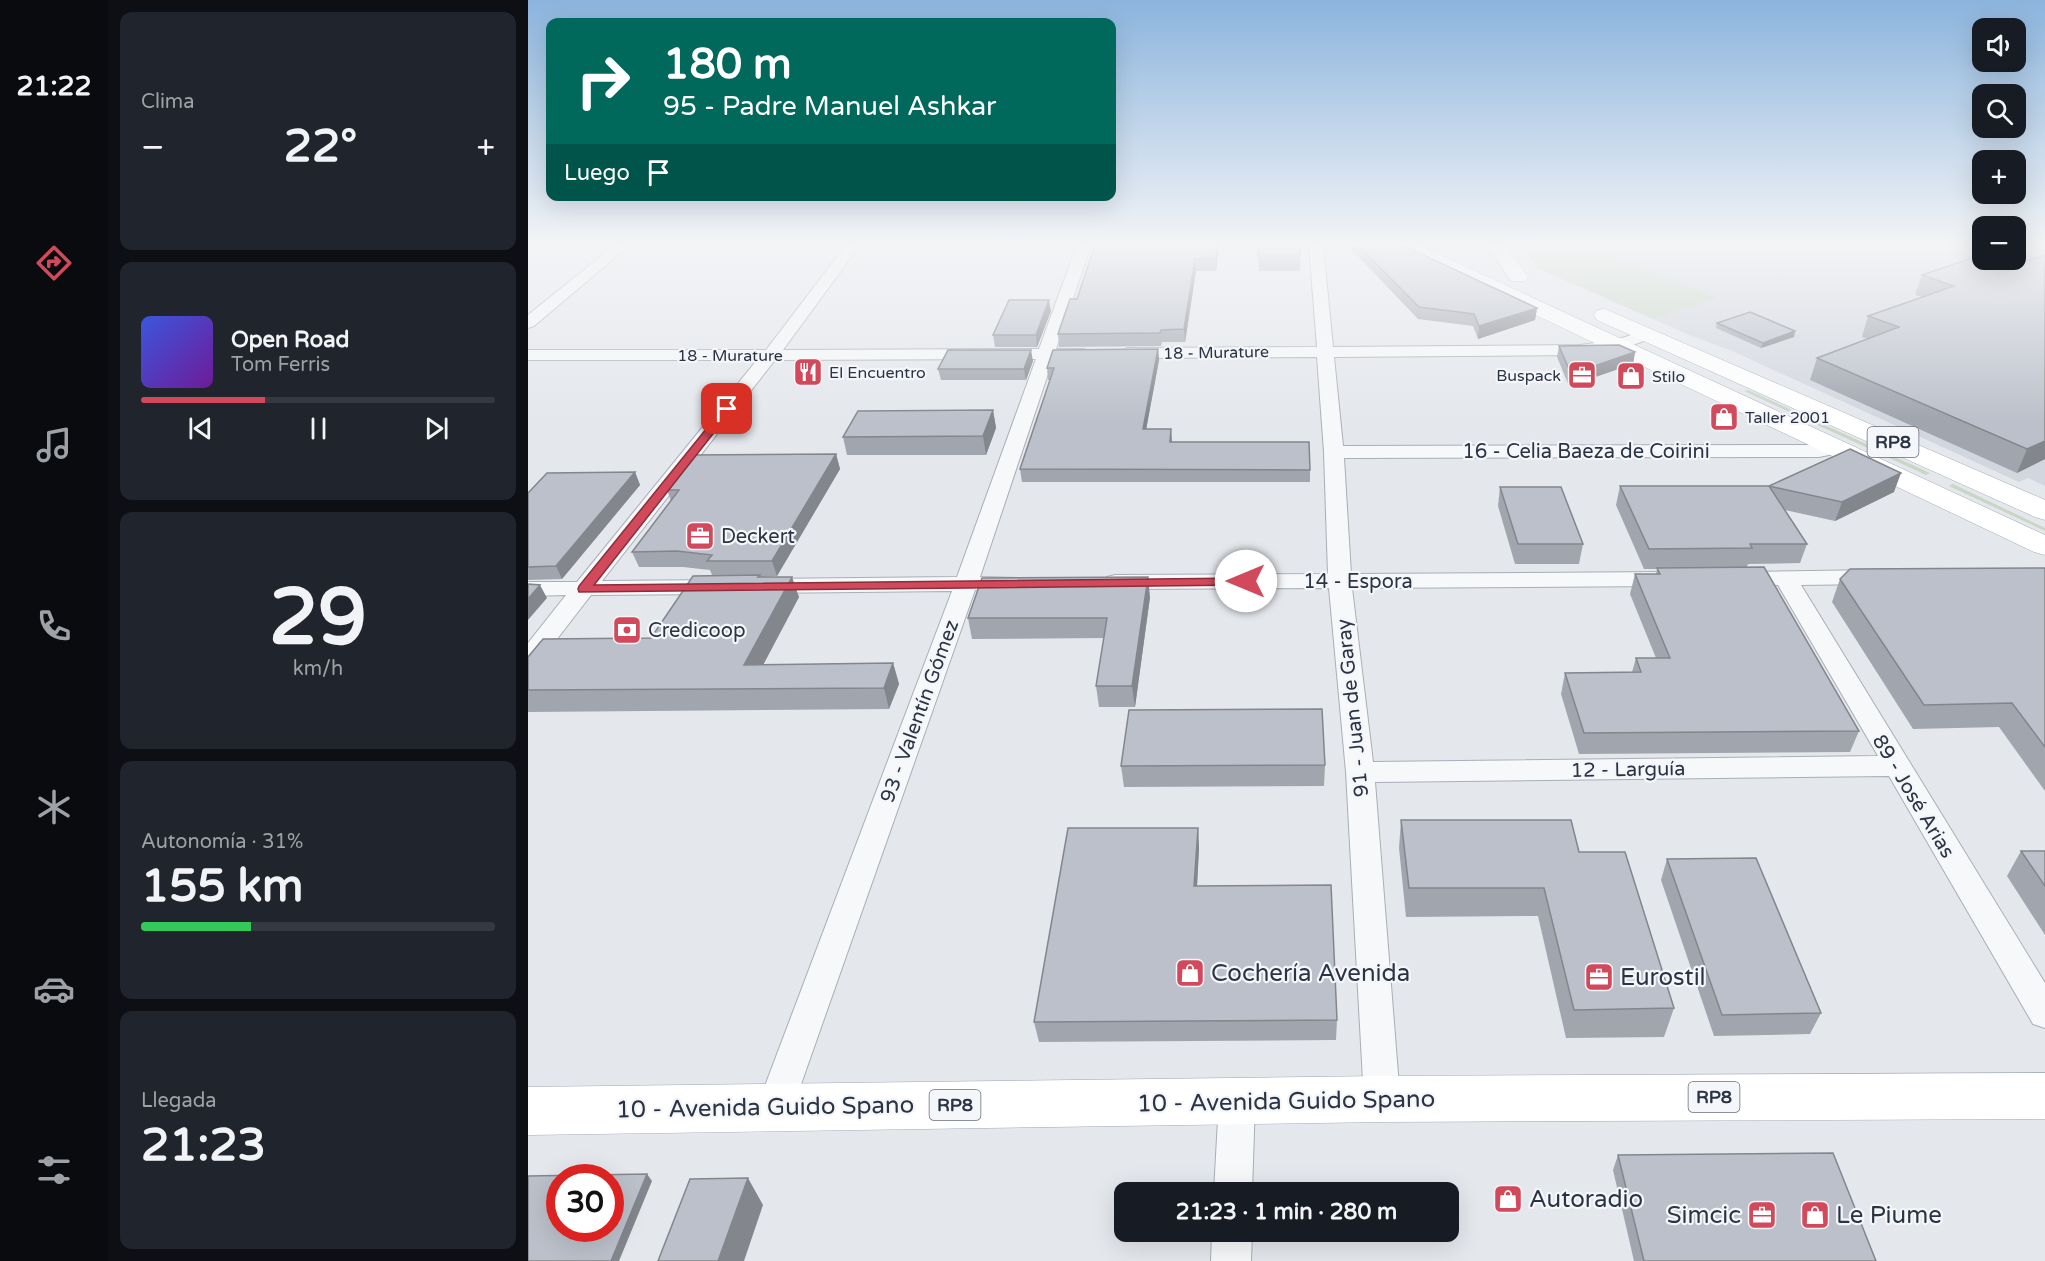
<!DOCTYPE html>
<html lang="es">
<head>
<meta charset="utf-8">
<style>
	body { margin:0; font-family:"Varela Round",sans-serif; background:#20242c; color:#f1f3f6; height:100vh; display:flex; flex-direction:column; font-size:22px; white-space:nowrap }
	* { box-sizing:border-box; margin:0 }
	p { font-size:20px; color:#9ea1a6 }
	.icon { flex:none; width:33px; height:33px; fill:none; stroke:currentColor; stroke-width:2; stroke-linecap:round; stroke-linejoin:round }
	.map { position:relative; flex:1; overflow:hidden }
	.sheet { display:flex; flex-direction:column; gap:12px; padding:12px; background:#0d0f14; width:420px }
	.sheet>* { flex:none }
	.top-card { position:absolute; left:18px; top:18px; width:570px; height:183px; border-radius:12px; box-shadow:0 6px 24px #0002; background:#00695c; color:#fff; overflow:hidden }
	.controls { position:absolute; left:1444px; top:18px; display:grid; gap:12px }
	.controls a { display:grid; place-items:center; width:54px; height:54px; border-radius:12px; background:#171b24; box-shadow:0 6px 24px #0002; font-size:30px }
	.speed { position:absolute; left:18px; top:1164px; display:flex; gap:12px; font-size:30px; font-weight:700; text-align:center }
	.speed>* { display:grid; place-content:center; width:78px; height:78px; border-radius:50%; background:#171b24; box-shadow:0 6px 24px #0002; line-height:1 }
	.speed .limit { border:9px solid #d22; background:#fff; color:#111 }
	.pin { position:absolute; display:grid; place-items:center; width:51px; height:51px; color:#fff; margin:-26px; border-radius:12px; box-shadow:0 3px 9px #0006 }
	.me { position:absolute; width:66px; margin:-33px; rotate:270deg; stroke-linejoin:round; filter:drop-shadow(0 0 4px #0008) }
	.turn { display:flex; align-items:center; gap:21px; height:126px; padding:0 18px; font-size:27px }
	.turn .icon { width:78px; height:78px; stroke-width:2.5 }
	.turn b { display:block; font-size:42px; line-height:51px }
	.then { display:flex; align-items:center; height:57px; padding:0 18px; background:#0003; gap:12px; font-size:22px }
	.big { font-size:45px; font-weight:700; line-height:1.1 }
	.sheet .tile { flex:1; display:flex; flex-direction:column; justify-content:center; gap:9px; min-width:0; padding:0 21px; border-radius:12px; background:#20242c }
	.sheet .dial { align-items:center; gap:0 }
	.dial b { font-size:78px; line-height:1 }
	.song { display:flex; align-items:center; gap:18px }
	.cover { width:72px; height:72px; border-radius:9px; background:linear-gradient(135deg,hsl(230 70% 55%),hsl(280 70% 35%)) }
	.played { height:6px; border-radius:3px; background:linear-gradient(90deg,#d1495b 35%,#363941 35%) }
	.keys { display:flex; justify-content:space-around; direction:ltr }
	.heat { display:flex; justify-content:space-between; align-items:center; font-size:33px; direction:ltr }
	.charge { height:9px; border-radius:4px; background:linear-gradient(90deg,#34c759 31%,#363941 0) }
	.trip { position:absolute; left:586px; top:1182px; width:345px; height:60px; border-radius:12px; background:#171b24; box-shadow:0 6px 24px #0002; font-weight:700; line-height:60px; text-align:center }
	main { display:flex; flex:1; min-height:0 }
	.dock { display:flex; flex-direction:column; width:108px; justify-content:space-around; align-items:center; background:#090b0e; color:#9ea1a6 }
	.dock .icon { width:42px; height:42px }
	.dock .selected { color:#d1495b }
	.dock b { font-size:27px; color:#f1f3f6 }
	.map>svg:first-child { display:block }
</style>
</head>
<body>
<main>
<nav class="dock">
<b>21:22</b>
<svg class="icon selected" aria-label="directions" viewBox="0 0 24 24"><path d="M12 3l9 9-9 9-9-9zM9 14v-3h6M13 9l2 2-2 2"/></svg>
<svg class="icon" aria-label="music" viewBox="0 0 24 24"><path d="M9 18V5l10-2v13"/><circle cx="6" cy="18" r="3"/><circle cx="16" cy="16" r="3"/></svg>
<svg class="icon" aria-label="phone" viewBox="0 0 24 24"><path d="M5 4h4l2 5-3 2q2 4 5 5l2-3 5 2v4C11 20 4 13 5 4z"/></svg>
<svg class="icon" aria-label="climate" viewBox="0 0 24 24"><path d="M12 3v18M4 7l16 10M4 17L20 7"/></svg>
<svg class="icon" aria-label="car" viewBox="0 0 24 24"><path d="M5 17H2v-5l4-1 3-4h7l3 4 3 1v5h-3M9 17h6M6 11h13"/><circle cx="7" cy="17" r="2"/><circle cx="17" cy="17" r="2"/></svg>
<svg class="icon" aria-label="filters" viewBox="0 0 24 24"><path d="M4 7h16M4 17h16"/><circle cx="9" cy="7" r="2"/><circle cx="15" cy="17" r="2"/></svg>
</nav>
<section class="sheet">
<div class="tile"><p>Clima</p>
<div class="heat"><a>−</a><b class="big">22°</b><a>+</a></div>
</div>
<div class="tile">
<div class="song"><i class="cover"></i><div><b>Open Road</b><p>Tom Ferris</p></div></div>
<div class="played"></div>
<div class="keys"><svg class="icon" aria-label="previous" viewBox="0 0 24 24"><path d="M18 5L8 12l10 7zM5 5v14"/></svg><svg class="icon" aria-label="pause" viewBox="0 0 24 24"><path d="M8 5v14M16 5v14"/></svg><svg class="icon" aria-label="next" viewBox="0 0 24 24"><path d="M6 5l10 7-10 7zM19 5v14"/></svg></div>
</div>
<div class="tile dial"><b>29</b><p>km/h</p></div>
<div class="tile"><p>Autonomía · 31%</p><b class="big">155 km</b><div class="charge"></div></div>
<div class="tile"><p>Llegada</p><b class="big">21:23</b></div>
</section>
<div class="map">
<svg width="1517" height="1261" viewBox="0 0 1517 1261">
	<rect width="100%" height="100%" fill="#e4e7ec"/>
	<!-- built -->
	<path fill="#d2d6de" d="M993,245H1455V260H1488V245H1517V486L1500,478L1491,482L1204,351L1164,336L1009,268Z"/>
	<!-- green -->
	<path fill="#c9d6c5" d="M993,245H1057L1190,298L1125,319L1009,268Z
		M1220,390L1402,473L1398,475L1216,391Z
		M1425,484L1517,528V531L1421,486Z"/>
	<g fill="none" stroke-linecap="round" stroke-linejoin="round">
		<!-- minor casing -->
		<g stroke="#a9aeb7" stroke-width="2">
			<path id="minor" d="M87,245H102L6,326L0,328V315Z
				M318,245H332L255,350L511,349L549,245H563L528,349H556L564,354L556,359H525L452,577L492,578L495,583L492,588L447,590L265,1107L260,1119L247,1124L234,1119L229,1107L424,591L233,593L225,591L222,586L225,581L233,579L429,577L508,359L247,360L74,581L190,580L198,582L201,587L198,592L190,594L63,595L9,665L0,667V643L38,595L0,596V582H49L229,360H0V350H238Z
				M781,245H795L805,347L1052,345L1088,340L1121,329L1129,334L1127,337L1091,350L1052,355L806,357L815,446L1291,445L1309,442L1316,444L1319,448L1316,452L1291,457L816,458L823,574L1138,572L1146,574L1149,579L1146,584L1138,586L824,588L845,762L1350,756L1250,585L1203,584L1200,579L1203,574L1211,572L1345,570L1353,572L1356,577L1353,582L1345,584L1273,585L1517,983V1028L1505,1024L1361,776L847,782L872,1099L867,1111L854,1116L841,1111L836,1099L818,772L801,588L587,589L579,587L576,582L579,577L587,575L800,574L796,452L789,357L599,358L591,353L599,348L789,347Z
				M709,1084L722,1089L727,1101L724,1192H686L691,1101L696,1089Z
				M684,1232H724L723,1261H683Z"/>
		</g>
		<!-- primary casing -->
		<g stroke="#a3abb8" stroke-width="1">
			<path id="primary" d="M867,245H891L1517,535V555L1506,552L869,249Z
				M959,245H977L1000,277L997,281H983Z
				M1077,309L1517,500V520L1507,517L1069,320L1066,315L1069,310Z
				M1517,1073V1119L854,1122L0,1135V1087L854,1076Z"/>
		</g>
		<!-- minor -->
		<use href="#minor" fill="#f7f8fa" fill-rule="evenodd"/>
		<!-- primary -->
		<use href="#primary" fill="#fff" fill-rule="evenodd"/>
	</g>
	<!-- wall -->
	<path fill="#a1a5ae" d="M567,245H691L688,271H668L657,342H634L633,346L531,347L530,334L549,299Z
		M773,245L772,271H731L730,256Z
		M820,245H874L1009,308L1007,320L950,339L945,326L890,319L820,246Z
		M1444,258L1517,459L1489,473L1282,380L1289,358L1340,339L1334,337L1340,316L1394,297L1387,295L1394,275Z
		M523,311L509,347H467L465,335Z
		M1189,323L1267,331L1266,337L1233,348L1188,328Z
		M1031,346L1107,352L1105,364L1041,386L1029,357Z
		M630,349L631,360L618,429L644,442L782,470V482H494L492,469L522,380H520L519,368Z
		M505,361L498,380H413L410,369Z
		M465,410L468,428L458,455H319L315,437Z
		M308,454L312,469L249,576L233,577L271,597L235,665L365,663L371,684L361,709L0,712V657L123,638L184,575L182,570L155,567H111L104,552L143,501L139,490Z
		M107,472L112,485L34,579L0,580V493Z
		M1092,486H1241L1366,492L1307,521L1257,510L1279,544L1272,563L1220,564L1219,567L1331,731L1322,752L1051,754L1033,694L1037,673L1104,672L1108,658H1128L1102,594L1107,574H1128L1129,569H1116L1088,505Z
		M972,487L1055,544L1051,564H987L970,506Z
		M1517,568V791L1471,727L1385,729L1304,602L1312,579Z
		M622,597L607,707H571L568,686L576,638L444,639L440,618Z
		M797,765L796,786L596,787L593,766Z
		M873,820L1051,852L1146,1008L1136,1037L1038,1038L1010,916L878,917L871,848Z
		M670,828L671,848L669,886L809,1020L808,1040L511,1042L506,1022Z
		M1493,851H1517V935L1479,876Z
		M1139,859L1293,1013L1282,1034L1186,1036L1133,880Z
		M1090,1155L1348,1261H1106L1085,1170Z"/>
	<!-- shaded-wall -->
	<path fill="#83868d" d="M689,245H691L688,271V259Z
		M667,259L668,271L657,342L656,329Z
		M521,300L523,311L509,347L508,335Z
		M1009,308L1007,320L950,339L951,326Z
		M1267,331L1266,337L1233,348L1235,343Z
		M630,349L631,360L616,441L615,429Z
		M503,350L505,361L498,380L496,369Z
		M1107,352L1105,364L1041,386L1043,374Z
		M465,410L468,428L458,455L455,436Z
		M643,429L644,441L642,455V442Z
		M1517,441V459L1489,473L1499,449Z
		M308,454L312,469L249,576L244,561Z
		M107,472L112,485L34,579L28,566Z
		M1373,473L1366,492L1307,521L1314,502Z
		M264,577L271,597L224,686L216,665Z
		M620,577L622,597L607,707L604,686Z
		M12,585L19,598L0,620V599Z
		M365,663L371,684L361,709L356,688Z
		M670,828L671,848L668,906L666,886Z
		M119,1174L124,1181L91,1261H83Z
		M220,1178L235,1205L216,1261H190Z"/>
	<!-- building -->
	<path fill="#bbc0ca" stroke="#83868d" stroke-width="1.5" fill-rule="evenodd" d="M567,245H689L688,259H667L656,329L633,330L632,333L530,334L542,299H549Z
		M732,245H772V256H730Z
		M830,245H874L1009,308L951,326L946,314L891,307Z
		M1517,255V441L1499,449L1289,358L1371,327L1340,316L1426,286L1394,275L1444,258L1476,269Z
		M481,300H521L508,335H465Z
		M1222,312L1267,331L1235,343L1189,323Z
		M1091,345L1107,352L1043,374L1031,346Z
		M630,349L615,429H643L642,442H781L782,470L492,469L526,368H519L525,350Z
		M420,350H503L496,369H410Z
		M465,410L455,436L315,437L330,411Z
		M1322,449L1373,473L1314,502L1241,486Z
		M308,454L244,561H179L184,555L149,551L104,552L151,490H139L166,455Z
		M107,472L28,566L0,567V493L19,473Z
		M1092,486H1241L1279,544H1222L1224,548L1121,549Z
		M972,487H1033L1055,544H990Z
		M1236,567L1331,731L1056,733L1037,673L1113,672L1108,658H1142L1107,574H1132L1129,568Z
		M1517,568V747L1484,703L1396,705L1312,579L1322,569Z
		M232,575L230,577H264L216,665L365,663L356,688L0,690V657L15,639L123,638L165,576Z
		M620,577L604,686H568L579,618H440L454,578Z
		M0,584L12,585L0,599Z
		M794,709L797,765L593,766L601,710Z
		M873,820H1043L1051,852H1097L1146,1008L1046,1010L1016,888H881Z
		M540,828H670L666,886L803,885L809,1020L506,1022Z
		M1493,851H1517V886Z
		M1228,858L1293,1013L1194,1015L1139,859Z
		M1305,1153L1348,1261H1116L1090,1155Z
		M119,1174L83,1261H0V1176ZM32,1178H82V1228H32Z
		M220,1178L190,1261H130L162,1179Z"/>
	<!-- sky -->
	<linearGradient id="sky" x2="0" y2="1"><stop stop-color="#8bb4dd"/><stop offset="0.58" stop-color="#f3f4f6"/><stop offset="1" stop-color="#f3f4f6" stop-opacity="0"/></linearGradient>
	<rect width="1517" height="421" fill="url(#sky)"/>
	<!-- route -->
	<path fill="#d1495b" stroke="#882f3b" stroke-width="1.5" d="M199,406L204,409L203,411L66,585L718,578L725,581L718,585L51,592L50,589L51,586L196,407Z"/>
	<!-- icons -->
	<defs>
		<g id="restaurant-square" transform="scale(1.5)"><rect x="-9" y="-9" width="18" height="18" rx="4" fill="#d1495b" stroke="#f4f6f9"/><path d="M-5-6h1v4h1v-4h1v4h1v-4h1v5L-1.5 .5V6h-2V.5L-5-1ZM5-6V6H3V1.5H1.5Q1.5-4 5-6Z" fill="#fff"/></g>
		<g id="office-square" transform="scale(1.5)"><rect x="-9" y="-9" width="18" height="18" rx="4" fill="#d1495b" stroke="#f4f6f9"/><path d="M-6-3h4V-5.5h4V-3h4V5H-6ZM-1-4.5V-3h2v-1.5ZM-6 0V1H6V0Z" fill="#fff"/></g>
		<g id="shop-square" transform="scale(1.5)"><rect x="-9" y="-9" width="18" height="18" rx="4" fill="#d1495b" stroke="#f4f6f9"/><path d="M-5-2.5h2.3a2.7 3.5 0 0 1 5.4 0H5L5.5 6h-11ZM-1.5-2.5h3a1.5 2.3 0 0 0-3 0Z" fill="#fff"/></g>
		<g id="bank-square" transform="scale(1.5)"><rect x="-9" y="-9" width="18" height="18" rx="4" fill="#d1495b" stroke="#f4f6f9"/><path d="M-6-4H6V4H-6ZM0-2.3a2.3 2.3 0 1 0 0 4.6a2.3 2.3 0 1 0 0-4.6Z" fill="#fff"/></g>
	</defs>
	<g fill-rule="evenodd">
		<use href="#restaurant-square" x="280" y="372"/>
		<use href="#office-square" x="1054" y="375"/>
		<use href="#shop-square" x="1103" y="376"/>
		<use href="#shop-square" x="1196" y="417"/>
		<use href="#office-square" x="172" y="536"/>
		<use href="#bank-square" x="99" y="630"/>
		<use href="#shop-square" x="662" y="973"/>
		<use href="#office-square" x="1071" y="977"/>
		<use href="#shop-square" x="980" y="1199"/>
		<use href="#office-square" x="1234" y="1215"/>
		<use href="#shop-square" x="1287" y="1215"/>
	</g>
	<g text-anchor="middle" stroke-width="4.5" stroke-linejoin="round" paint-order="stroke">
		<!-- far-street labels -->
		<g font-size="16" fill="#2b3445" stroke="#f4f6f9">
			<text transform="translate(688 352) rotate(-1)" y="6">18 - Murature</text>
			<text x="202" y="361">18 - Murature</text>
		</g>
		<!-- far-poi labels -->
		<g font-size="16" fill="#2b3445" stroke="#f4f6f9" text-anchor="start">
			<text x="301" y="378">El Encuentro</text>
			<text x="1033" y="381" text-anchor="end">Buspack</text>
			<text x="1124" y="382">Stilo</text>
			<text x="1217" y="423">Taller 2001</text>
		</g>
		<!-- shield labels -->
		<g fill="#f4f6f9" stroke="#676e7b" stroke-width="1.5">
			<rect x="1339.5" y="427" width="51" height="30" rx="4.5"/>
			<rect x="1160.5" y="1082" width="51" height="30" rx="4.5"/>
			<rect x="401.5" y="1090" width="51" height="30" rx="4.5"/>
		</g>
		<g font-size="18" font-weight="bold" fill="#2b3445">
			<text x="1365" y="448">RP8</text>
			<text x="1186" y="1103">RP8</text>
			<text x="427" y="1111">RP8</text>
		</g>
		<!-- street labels -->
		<g font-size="20" fill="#2b3445" stroke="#f4f6f9">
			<text x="1058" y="458">16 - Celia Baeza de Coirini</text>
			<text x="830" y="588">14 - Espora</text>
			<text transform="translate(824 708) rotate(-96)" y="7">91 - Juan de Garay</text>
			<text transform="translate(391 711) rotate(-70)" y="7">93 - Valentín Gómez</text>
			<text transform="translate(1100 769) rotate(-1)" y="7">12 - Larguía</text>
			<text transform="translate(1386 796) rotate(59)" y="7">89 - José Arias</text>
		</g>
		<!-- poi labels -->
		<g font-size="20" fill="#2b3445" stroke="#f4f6f9" text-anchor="start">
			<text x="193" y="543">Deckert</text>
			<text x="120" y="637">Credicoop</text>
		</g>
		<!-- near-poi labels -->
		<g font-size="24" fill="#2b3445" stroke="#f4f6f9" text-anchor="start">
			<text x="683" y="981">Cochería Avenida</text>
			<text x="1092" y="985">Eurostil</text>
			<text x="1001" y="1207">Autoradio</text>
			<text x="1213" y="1223" text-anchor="end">Simcic</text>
			<text x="1308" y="1223">Le Piume</text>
		</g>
		<!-- near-street labels -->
		<g font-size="24" fill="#2b3445" stroke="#f4f6f9">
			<text transform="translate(758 1101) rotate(-1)" y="8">10 - Avenida Guido Spano</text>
			<text transform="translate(237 1107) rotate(-1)" y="8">10 - Avenida Guido Spano</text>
		</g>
	</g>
</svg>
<div class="controls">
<a><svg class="icon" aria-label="sound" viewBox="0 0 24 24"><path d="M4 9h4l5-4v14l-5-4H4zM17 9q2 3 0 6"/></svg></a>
<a><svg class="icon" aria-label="search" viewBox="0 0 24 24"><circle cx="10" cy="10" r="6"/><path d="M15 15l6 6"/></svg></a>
<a>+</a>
<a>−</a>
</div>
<div class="speed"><div class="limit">30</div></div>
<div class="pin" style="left:199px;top:409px;background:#d93025"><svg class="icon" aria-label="arrive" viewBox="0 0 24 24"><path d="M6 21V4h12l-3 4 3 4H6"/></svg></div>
<svg class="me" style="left:718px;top:581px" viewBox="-20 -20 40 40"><circle r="19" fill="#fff"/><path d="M0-13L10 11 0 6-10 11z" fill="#d1495b"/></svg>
<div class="trip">21:23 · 1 min · 280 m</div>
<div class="top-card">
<div class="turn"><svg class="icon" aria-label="right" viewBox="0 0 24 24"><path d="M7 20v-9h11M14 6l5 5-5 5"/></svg><div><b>180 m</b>95 - Padre Manuel Ashkar</div></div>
<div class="then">Luego<svg class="icon" aria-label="arrive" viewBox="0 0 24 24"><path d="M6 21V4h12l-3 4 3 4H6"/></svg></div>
</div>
</div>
</main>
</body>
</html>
